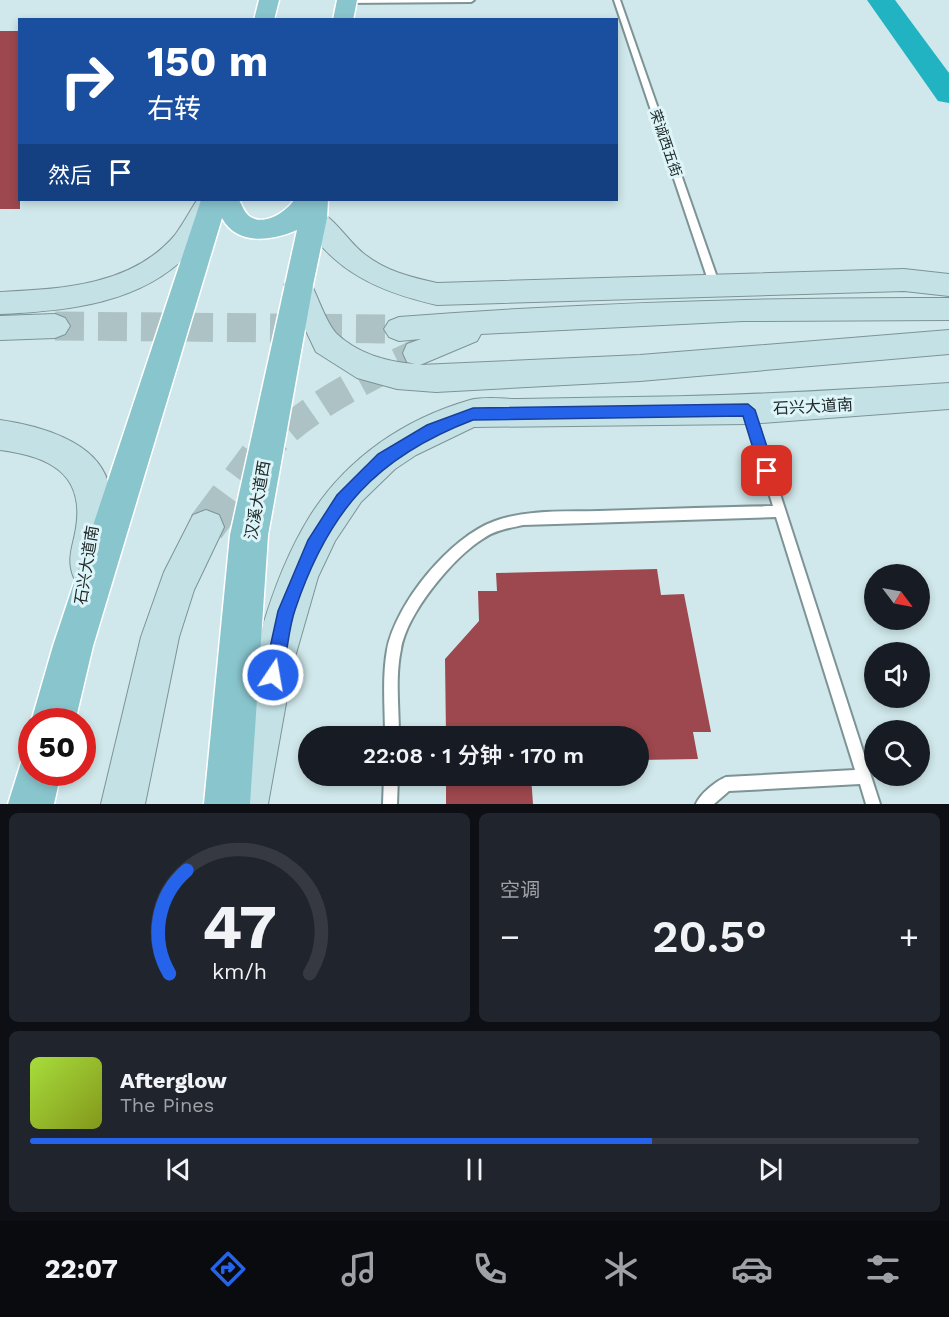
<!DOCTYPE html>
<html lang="zh">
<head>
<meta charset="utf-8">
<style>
	body { margin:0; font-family:"Work Sans","Noto Sans SC",sans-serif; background:#20242c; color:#f1f3f6; height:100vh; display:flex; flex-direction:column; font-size:22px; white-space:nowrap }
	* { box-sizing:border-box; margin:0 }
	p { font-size:20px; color:#9ea1a6 }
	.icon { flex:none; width:33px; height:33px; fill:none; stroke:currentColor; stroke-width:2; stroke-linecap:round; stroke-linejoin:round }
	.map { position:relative; height:804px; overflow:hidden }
	.panel { display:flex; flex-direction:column; gap:9px; padding:9px; background:#0d0f14; flex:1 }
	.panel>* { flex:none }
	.banner { position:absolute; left:18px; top:18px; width:600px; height:183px; border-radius:0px; box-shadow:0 3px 9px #0003; background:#1a4fa0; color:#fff; overflow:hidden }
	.needle { width:39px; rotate:122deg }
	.buttons { position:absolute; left:864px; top:564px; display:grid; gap:12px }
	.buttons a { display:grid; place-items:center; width:66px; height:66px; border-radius:50%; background:#171b24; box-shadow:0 3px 9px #0003; font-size:30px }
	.speed { position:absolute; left:18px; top:708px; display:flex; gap:12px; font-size:30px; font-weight:700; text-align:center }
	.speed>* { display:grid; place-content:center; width:78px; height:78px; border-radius:50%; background:#171b24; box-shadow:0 3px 9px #0003; line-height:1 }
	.speed .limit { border:9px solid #d22; background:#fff; color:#111 }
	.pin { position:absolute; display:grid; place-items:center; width:51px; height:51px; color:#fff; margin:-26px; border-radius:12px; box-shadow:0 3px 9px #0006 }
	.me { position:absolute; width:66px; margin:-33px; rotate:12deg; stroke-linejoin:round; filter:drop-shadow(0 0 4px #0008) }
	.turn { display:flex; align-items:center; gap:21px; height:126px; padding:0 30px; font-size:27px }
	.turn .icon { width:78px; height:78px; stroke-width:2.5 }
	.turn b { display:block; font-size:42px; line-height:51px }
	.then { display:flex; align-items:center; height:57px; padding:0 30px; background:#0003; gap:12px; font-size:22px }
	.big { font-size:45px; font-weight:600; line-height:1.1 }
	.panel .tile { flex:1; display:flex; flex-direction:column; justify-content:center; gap:9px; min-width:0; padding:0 21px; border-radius:9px; background:#20242c }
	.panel .dial { align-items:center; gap:0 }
	.dial svg { height:156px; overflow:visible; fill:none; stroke:#363941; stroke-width:7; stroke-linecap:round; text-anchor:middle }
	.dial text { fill:#f1f3f6; stroke:none }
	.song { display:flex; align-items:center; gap:18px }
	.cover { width:72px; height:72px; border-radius:9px; background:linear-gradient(135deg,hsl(80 70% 55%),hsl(70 70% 35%)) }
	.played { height:6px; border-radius:3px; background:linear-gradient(90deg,#2563eb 70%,#363941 70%) }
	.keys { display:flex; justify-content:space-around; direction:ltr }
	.heat { display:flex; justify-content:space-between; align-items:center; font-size:33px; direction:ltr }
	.panel .tiles { flex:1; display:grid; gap:9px; grid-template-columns:1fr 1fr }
	.tile:last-child { grid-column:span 2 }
	.trip { position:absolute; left:298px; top:726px; width:351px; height:60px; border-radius:30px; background:#171b24; box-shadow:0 3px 9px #0003; font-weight:600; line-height:60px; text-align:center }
	.tabs { display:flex; height:96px; justify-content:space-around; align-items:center; background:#090b0e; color:#9ea1a6 }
	.tabs .icon { width:42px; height:42px }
	.tabs .on { color:#2563eb }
	.tabs b { font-size:27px; color:#f1f3f6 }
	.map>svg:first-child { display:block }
</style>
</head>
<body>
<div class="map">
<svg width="949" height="804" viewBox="0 0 949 804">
	<rect width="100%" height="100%" fill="#d0e8eb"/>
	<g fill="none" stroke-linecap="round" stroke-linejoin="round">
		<!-- river -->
		<path fill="#21b3c1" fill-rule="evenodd" d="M867,0H895L949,73V103L938,101Z"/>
	</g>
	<!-- building -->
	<path fill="#9d474e" d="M0,31H20V209H0Z
		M657,569L661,595L684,594L711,732H693L698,759L639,760V736H446L445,659L479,621L478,591H497L496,573Z
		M446,776H531L533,804H446Z"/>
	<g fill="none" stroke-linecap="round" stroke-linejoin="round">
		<!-- secondary-tunnel-far1 -->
		<path stroke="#adc2c4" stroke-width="29" stroke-dasharray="29 14" stroke-linecap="butt" d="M55,326L399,329
			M257,459C300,410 360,381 418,353"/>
		<!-- secondary-tunnel -->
		<path stroke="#adc2c4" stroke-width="38" stroke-dasharray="38 20" stroke-linecap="butt" d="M206,527L258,457"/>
		<!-- lane casing -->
		<g stroke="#7d9396" stroke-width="4">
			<path id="lane" d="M346,0H474L471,2L344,3L343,2Z
				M614,0H620L720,286L718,289L715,290L710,286Z
				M748,405L752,407L753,410L880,804H866L860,784L729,791L714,804H696C700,794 716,781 726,777L855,770L776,517L523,525C510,528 496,530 484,538C453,557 407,613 401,649C395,677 399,707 399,736H385C385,708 382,678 387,650C396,603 450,537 495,521C528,509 565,512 599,511C657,509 715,507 773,506L743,410L744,407Z
				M384,776H398L397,804H383Z"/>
		</g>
		<!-- secondary casing -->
		<g stroke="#7d9396" stroke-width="2">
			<path id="secondary" d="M197,200H222C212,217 204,237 191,251C143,304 67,311 0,314V292C61,289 132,286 175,235C183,224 190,211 197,200Z
				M314,209C333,215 347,240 363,253C385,271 410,277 437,283L904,269L949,274V296L904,291L437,305C379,292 332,271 301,218L305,212Z
				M298,274L308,277C316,292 327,326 338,335C359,354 388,362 415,364L407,362L403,353L407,344L421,339L399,341L389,337L384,329L389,321L399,317C582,303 765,297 949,298V320L743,321L481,334L477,341L420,365L640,355L949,330V354L640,381L436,392L397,389L357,378L316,352L284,285L288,277Z
				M55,314L65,318L70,326L65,334L55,338L0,340V316Z
				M949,383V409L748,424L474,427L416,455L395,469L361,502L335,541L318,577L293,664L268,804H224C244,708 257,602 310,516C347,458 404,419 470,400C485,396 504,399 519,399C557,398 595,398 633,397C739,396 844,390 949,383Z
				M0,420C36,425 96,440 108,482C110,490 110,501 110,509C112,532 109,557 100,578L87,583L74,578C66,559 73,547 76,528C85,472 47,456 0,450Z
				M206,510L219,515L224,527L194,590L179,637L145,804H101L141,637L164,572L193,515Z"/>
		</g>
		<!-- primary casing -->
		<g stroke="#fff" stroke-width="3">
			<path id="primary" d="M259,0H279L274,20H254Z
				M337,0H357L353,20H333Z
				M201,200H239C242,205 244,212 249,216C264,227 286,212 294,200H328L327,218L313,285L268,535L250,804H204L230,535L297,230C272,241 237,246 222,218L93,646L75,722H31L53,646Z
				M32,753V772H61L54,804H8L23,756Z"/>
		</g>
		<!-- lane -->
		<use href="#lane" fill="#fff" fill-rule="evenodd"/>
		<!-- secondary -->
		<use href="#secondary" fill="#c4e2e6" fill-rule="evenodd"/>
		<!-- primary -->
		<use href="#primary" fill="#89c5cd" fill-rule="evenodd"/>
	</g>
	<!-- route -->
	<path fill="#2563eb" stroke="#184099" stroke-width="1.5" d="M748,404L755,410L775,471L767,478L760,471L743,416L473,420C376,457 328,511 295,610C287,633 288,659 279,682L273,684L267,682L264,675L278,611L308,540L337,495L378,454L427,425L473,408Z"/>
	<g text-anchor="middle" stroke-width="6" stroke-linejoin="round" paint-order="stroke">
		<!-- far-street labels -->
		<g font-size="14" fill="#20292a" stroke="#ddf5f8">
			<text transform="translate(666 143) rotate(71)" y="5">荣诚西五街</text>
		</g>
		<!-- street labels -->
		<g font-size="16" fill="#20292a" stroke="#ddf5f8">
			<text transform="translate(813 406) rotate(-3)" y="6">石兴大道南</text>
			<text transform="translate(257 500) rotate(-80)" y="6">汉溪大道西</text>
			<text transform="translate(86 565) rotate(-81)" y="6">石兴大道南</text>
		</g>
	</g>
</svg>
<div class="buttons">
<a><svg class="needle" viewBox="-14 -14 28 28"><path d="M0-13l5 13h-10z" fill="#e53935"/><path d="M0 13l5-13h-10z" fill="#9ea1a6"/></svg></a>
<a><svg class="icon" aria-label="sound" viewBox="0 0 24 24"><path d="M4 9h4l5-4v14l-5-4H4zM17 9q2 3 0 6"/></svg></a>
<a><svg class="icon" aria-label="search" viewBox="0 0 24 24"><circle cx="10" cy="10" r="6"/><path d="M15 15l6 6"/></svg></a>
</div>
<div class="speed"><div class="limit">50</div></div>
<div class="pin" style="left:767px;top:471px;background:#d93025"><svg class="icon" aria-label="arrive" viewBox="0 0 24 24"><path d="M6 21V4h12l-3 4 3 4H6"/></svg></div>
<svg class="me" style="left:273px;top:675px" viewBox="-20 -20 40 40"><circle r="17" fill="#2563eb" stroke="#fff" stroke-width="3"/><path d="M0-11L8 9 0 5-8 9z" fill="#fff"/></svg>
<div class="trip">22:08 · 1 分钟 · 170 m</div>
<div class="banner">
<div class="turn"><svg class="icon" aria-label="right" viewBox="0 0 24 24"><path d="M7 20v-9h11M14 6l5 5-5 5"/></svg><div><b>150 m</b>右转</div></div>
<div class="then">然后<svg class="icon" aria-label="arrive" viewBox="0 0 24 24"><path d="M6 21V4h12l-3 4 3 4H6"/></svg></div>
</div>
</div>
<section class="panel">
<div class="tiles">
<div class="tile dial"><svg viewBox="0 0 100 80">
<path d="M14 69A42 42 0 1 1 86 69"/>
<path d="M14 69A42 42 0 0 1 23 16" stroke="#2563eb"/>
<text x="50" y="56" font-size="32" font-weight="700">47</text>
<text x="50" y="72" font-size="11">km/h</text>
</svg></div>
<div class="tile"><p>空调</p>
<div class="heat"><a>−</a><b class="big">20.5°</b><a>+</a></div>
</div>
<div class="tile">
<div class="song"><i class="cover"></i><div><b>Afterglow</b><p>The Pines</p></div></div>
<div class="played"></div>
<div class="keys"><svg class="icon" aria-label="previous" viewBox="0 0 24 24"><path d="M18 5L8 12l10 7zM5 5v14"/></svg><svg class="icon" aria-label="pause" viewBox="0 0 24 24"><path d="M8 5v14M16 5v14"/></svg><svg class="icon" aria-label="next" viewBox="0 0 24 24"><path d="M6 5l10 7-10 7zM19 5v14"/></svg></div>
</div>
</div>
</section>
<nav class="tabs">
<b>22:07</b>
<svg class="icon on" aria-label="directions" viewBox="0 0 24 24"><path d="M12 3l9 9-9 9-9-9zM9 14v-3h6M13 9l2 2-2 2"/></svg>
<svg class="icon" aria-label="music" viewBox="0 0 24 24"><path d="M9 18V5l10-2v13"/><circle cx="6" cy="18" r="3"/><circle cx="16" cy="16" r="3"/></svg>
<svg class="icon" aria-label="phone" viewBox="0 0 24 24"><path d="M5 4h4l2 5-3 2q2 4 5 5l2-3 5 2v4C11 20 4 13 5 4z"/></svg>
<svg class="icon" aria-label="climate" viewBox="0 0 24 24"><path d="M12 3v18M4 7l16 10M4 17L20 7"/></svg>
<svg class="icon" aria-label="car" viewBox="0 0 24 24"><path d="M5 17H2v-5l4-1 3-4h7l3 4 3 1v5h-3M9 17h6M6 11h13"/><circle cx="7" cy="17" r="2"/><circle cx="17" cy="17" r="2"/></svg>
<svg class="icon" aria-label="filters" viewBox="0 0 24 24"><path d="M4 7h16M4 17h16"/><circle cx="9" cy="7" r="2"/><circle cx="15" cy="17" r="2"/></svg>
</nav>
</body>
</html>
